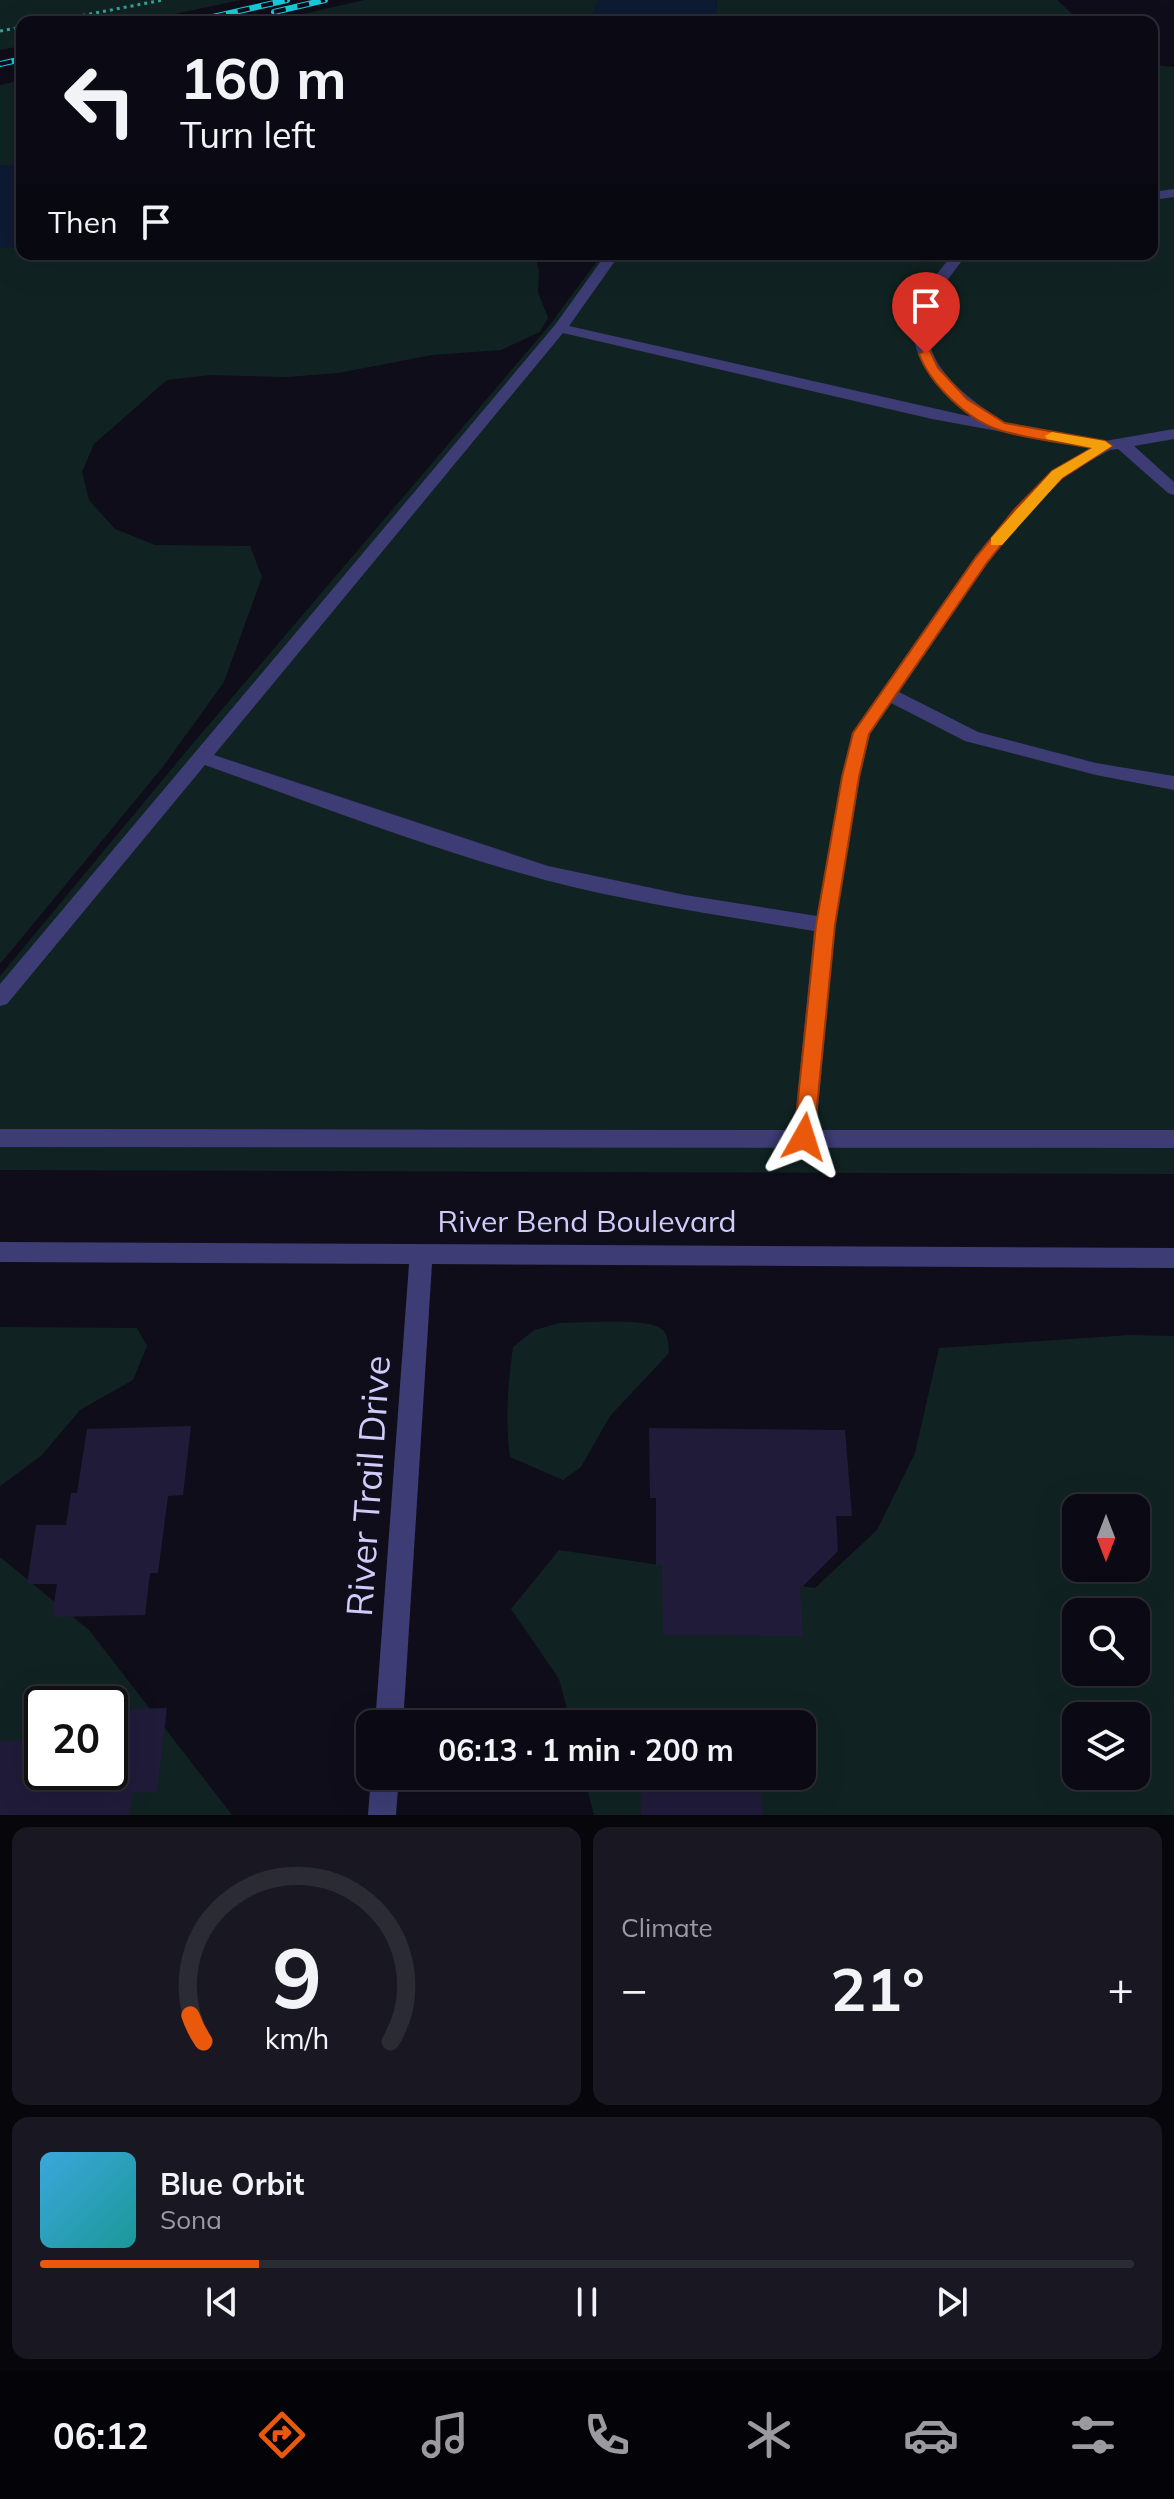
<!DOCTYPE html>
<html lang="en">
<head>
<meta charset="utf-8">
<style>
	body { margin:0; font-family:Mulish,sans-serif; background:#191822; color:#f1f3f6; height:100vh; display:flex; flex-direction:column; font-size:30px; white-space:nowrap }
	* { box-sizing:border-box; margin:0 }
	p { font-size:26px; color:#9a9aa0 }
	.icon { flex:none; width:44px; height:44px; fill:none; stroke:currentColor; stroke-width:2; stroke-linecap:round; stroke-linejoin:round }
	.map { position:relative; height:1815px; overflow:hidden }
	.drawer { display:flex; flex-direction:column; gap:12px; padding:12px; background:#06060b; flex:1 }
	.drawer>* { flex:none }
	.top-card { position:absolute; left:16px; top:16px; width:1142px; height:244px; border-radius:16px; box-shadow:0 8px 32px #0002,0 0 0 2px #2b2b34; background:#0b0a14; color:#f1f3f6; overflow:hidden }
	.needle { width:52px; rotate:180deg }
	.fabs { position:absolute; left:1062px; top:1494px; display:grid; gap:16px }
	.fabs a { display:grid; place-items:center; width:88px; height:88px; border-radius:16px; background:#0b0a14; box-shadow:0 8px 32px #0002,0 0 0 2px #2b2b34; font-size:40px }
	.speed { position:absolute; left:24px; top:1686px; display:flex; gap:16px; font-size:40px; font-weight:700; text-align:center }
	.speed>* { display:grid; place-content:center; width:104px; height:104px; border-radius:50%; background:#0b0a14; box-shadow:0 8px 32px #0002,0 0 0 2px #2b2b34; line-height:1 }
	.speed .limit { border:4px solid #111; border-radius:12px; background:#fff; color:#111 }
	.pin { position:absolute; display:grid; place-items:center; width:68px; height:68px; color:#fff; margin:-82px -34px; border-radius:50% 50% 50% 0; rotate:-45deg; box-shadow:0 0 8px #0007 }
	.pin .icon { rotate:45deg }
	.me { position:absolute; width:88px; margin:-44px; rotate:6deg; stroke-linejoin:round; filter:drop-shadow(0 0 6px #0008) }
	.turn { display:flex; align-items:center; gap:28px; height:168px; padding:0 32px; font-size:36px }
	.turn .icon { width:104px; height:104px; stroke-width:2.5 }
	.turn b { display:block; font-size:56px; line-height:68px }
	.then { display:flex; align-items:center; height:76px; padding:0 32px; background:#0003; gap:16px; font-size:30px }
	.big { font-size:60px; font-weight:700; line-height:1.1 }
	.drawer .widget { flex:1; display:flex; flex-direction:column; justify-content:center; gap:12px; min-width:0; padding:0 28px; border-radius:16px; background:#191822 }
	.drawer .dial { align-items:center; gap:0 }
	.dial svg { height:208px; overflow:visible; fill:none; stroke:#2b2b34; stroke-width:7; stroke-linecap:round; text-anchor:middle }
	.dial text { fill:#f1f3f6; stroke:none }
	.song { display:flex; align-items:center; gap:24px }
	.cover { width:96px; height:96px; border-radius:12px; background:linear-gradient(135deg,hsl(200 70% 55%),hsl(180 70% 35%)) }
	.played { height:8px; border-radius:4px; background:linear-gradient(90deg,#ea580c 20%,#2b2b34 20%) }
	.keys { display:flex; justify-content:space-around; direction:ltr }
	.heat { display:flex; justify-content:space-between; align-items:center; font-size:44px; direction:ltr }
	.drawer .tiles { flex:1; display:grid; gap:12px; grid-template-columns:1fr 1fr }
	.widget:last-child { grid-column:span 2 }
	.trip { position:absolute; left:356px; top:1710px; width:460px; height:80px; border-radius:16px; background:#0b0a14; box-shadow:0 8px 32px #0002,0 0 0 2px #2b2b34; font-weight:700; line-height:80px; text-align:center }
	.menu { display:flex; height:128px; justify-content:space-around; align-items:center; background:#040408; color:#9a9aa0 }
	.menu .icon { width:56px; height:56px }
	.menu .selected { color:#ea580c }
	.menu b { font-size:36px; color:#f1f3f6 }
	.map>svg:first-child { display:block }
</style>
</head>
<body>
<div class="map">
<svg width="1174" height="1815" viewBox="0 0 1174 1815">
	<rect width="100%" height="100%" fill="#0f0d1a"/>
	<!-- green -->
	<path fill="#102322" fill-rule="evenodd" d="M0,0H241L136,22H22V46L0,50Z
		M364,0H599L588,22H269Z
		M716,0H1057L1081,22H718Z
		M1152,65L1174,67V1174L0,1170V976L184,754L549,326L602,254H1152Z
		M22,80V165H0V85Z
		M0,248H22V254H133L173,259L252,254H535L539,271L538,292L548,318L540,332L501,350L432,355L338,373L287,377L210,375L167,380L94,444L82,472L89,500L115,529L155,545L250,546L262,577L224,682L162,768L0,964Z
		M560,1323C582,1323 644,1317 662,1329C669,1335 668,1344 669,1353L610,1416L581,1467L563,1480L510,1457C505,1419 508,1384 513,1347L534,1330Z
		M0,1327L137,1328L147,1346L133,1380L80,1410L41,1456L0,1486Z
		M1129,1335L1174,1336V1815H594L584,1776H802V1724H571L559,1679L511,1609L559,1550L815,1588L877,1530L915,1453L939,1348ZM1076,1508H1136V1568H1076ZM1076,1612H1136V1672H1076ZM1076,1716H1136V1776H1076Z
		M0,1557L89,1630L232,1815H0ZM42,1704H110V1772H42Z"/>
	<!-- water -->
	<path fill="#0d1b33" d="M599,0H716L718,22H588Z
		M0,165H22V248H0Z"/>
	<!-- building -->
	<path fill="#201b39" d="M191,1426L183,1495L168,1496L158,1573H150L145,1615L52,1617L57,1584H27L36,1525H66L71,1493H77L87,1429Z
		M649,1428L845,1430L852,1516H836L838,1551L800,1589L803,1636L663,1635L662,1565H656V1498H650Z
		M167,1708L157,1792L132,1793L129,1815H0V1741H24L30,1710H42V1772H110V1709Z
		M640,1776L761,1779L763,1815H641Z"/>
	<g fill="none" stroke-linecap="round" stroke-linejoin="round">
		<!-- path -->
		<path stroke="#38a198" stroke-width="3" stroke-dasharray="3 4" stroke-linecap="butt" d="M48,22L163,0
			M0,31L22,27"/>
		<!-- service -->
		<path fill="#3d3c75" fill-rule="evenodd" d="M1174,189V197L1152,200V192Z
			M606,254H620L569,326L977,418C940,393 900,354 918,306C925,287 940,270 953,254H967C956,269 943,284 935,301C910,353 957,391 997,417L998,421L1105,441L1174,429V439L1134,446L1174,482V495L1168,493L1118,449L1110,450C1094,459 1076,467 1062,479C1002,527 944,627 899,692L978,732L1096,763L1174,776V790L1096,775L965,741L891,703L870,734L860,777L835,925L816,1130H1174V1148L0,1147V1129L794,1130L814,931C725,916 633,903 545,880C430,849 317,805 205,765L7,1004L0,1006V984L555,325ZM563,333L932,419L1090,448L1051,472L1014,509L975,557L852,733L817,916L685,895L548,866L214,755Z"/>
		<!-- minor -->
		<path fill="#3d3c75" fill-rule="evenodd" d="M0,1242L1174,1248V1268L432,1264L403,1724H375L409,1264L0,1262Z
			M371,1776H399L396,1815H368Z"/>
		<!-- rail casing -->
		<g stroke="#16cada" stroke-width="6">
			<path id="rail" d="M274,12L325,0
				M191,22L287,0
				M0,64L22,59"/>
		</g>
		<!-- rail -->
		<use href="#rail" stroke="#0f0d1a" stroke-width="4" stroke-dasharray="12" stroke-linecap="butt"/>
	</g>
	<!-- route -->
	<path fill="#ea580c" stroke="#983908" stroke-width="2" d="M926,350L930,351L938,368L967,399L1005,423L1105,441L1112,446L1062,478L1025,515L986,564L869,734L859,777L835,925L814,1137L811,1143H797L794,1137L816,925L842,777L853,733L976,557L1015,509L1052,471L1092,448C1061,442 1028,439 999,430C968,420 930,384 919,354Z"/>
	<!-- slow -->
	<path fill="#f59e0b" d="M1052,432L1105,441L1112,446L1062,478L1002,545H991V538L1052,471L1092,448L1047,439L1045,436Z"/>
	<g text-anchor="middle" stroke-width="8" stroke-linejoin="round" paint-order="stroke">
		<!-- street labels -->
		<g font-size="30" fill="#d0cbfa" stroke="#0f0d1a">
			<text x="587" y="1232">River Bend Boulevard</text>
		</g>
		<!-- near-street labels -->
		<g font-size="36" fill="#d0cbfa" stroke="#0f0d1a">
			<text transform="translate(368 1486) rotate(-86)" y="13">River Trail Drive</text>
		</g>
	</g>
</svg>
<div class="fabs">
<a><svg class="needle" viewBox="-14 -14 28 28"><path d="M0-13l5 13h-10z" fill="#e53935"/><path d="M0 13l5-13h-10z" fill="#9a9aa0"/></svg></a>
<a><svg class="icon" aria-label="search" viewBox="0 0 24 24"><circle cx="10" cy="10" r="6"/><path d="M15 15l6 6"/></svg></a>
<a><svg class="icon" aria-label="layers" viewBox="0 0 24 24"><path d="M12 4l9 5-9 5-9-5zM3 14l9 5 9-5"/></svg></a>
</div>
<div class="speed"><div class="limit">20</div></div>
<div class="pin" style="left:926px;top:354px;background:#d93025"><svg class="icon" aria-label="arrive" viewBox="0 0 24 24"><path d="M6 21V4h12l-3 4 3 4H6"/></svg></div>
<svg class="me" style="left:804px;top:1137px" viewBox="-20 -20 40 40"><path d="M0-17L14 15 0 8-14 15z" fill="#ea580c" stroke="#fff" stroke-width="4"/></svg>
<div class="trip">06:13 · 1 min · 200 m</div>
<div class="top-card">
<div class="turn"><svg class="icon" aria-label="left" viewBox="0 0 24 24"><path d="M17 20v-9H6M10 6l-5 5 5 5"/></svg><div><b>160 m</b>Turn left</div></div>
<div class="then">Then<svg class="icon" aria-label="arrive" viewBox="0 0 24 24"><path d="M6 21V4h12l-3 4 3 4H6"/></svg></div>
</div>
</div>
<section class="drawer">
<div class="tiles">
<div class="widget dial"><svg viewBox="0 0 100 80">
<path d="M14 69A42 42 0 1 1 86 69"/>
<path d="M14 69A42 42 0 0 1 9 59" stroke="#ea580c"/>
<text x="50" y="56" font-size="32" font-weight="700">9</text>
<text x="50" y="72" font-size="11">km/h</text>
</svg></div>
<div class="widget"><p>Climate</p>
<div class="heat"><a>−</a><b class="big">21°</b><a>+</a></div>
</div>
<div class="widget">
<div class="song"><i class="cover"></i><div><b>Blue Orbit</b><p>Sona</p></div></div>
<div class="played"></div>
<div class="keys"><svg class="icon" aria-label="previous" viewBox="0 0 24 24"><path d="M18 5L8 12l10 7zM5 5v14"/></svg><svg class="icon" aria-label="pause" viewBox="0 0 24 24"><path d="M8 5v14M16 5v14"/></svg><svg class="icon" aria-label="next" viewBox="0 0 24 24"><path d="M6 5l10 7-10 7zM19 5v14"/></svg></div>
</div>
</div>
</section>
<nav class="menu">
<b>06:12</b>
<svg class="icon selected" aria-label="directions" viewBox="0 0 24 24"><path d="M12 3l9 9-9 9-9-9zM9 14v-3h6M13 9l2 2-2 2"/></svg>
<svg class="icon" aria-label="music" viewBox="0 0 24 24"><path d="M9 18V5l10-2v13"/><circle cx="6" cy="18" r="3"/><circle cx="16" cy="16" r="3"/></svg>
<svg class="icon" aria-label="phone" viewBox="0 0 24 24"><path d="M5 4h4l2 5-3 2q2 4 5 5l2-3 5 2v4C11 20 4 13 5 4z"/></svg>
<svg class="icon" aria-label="climate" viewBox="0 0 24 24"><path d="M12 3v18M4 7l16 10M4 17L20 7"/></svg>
<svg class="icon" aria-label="car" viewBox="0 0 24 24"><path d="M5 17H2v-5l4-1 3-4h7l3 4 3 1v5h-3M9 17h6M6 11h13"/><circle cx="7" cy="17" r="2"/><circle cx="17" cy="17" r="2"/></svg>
<svg class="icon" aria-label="filters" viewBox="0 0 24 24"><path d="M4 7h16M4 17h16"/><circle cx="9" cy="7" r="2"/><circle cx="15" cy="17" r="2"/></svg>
</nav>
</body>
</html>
